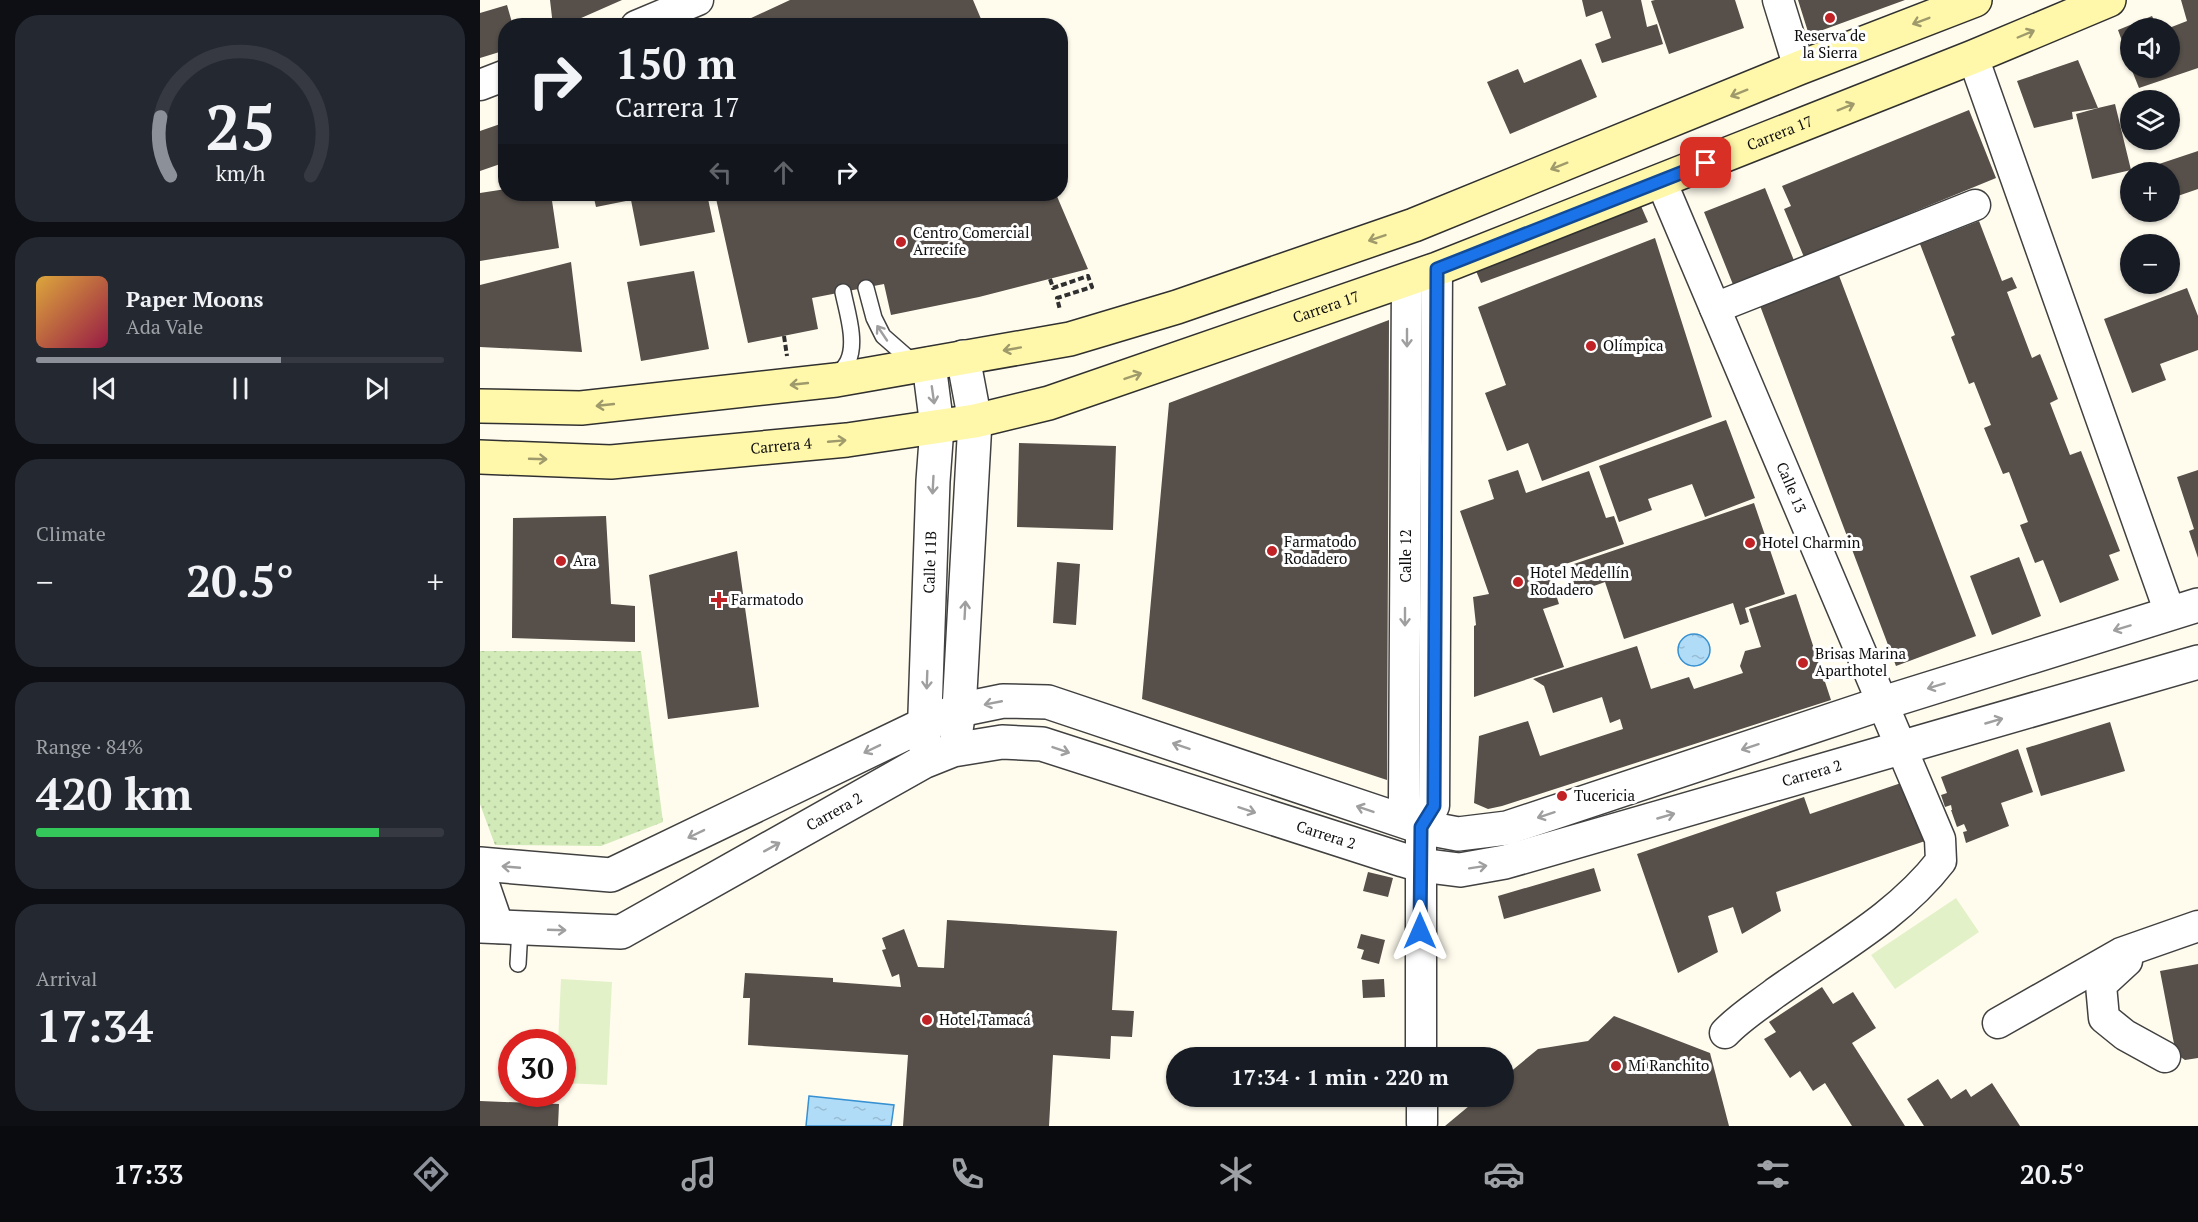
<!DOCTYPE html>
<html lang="en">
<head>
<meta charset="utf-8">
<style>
	body { margin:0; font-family:"PT Serif",serif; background:#242831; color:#f1f3f6; height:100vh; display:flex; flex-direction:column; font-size:22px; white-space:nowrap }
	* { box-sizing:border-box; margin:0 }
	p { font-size:20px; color:#9ea1a6 }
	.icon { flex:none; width:33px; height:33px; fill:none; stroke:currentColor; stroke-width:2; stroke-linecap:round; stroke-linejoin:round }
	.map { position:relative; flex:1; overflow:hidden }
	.details { display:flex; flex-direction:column; gap:15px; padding:15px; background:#0d0f14; width:480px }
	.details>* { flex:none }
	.guide { position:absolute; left:18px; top:18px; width:570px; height:183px; border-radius:24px; box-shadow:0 2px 4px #0004; background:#171b24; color:#f1f3f6; overflow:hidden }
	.buttons { position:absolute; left:1640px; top:18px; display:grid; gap:12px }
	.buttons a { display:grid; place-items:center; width:60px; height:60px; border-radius:50%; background:#171b24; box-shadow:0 2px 4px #0004; font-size:30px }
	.speed { position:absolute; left:18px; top:1029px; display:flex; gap:12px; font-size:30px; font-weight:700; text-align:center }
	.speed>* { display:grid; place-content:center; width:78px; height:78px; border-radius:50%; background:#171b24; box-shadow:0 2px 4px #0004; line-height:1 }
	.speed .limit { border:9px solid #d22; background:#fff; color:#111 }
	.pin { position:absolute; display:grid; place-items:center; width:51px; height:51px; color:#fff; margin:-26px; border-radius:12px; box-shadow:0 3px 9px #0006 }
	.me { position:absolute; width:66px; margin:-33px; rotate:0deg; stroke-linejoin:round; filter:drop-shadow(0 0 4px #0008) }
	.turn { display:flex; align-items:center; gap:21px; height:126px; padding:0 18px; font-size:27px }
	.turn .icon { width:78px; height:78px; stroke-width:2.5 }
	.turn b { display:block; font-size:42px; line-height:51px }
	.lanes { display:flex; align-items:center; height:57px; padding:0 18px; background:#0003; justify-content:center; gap:30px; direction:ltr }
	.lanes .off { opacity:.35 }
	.big { font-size:45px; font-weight:700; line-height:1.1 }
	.details .widget { flex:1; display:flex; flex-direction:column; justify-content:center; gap:9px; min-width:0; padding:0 21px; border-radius:24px; background:#242831 }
	.details .dial { align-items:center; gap:0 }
	.dial svg { height:156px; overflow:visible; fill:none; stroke:#363941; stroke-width:7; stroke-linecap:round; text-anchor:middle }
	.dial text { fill:#f1f3f6; stroke:none }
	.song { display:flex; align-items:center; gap:18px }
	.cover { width:72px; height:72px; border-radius:9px; background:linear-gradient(135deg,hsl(40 70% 55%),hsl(340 70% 35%)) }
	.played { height:6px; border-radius:3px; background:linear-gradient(90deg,#8c9099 60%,#363941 60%) }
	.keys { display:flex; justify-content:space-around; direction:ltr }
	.heat { display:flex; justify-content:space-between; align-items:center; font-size:33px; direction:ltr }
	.charge { height:9px; border-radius:4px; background:linear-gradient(90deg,#34c759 84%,#363941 0) }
	.trip { position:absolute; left:686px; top:1047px; width:348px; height:60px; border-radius:30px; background:#171b24; box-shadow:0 2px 4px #0004; font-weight:700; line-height:60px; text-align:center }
	.dock { display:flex; height:96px; justify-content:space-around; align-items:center; background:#090b0e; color:#9ea1a6 }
	.dock .icon { width:42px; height:42px }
	.dock .current { color:#8c9099 }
	.dock b { font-size:27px; color:#f1f3f6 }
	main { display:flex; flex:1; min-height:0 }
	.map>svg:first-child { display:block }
</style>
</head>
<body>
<main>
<section class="details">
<div class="widget dial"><svg viewBox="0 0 100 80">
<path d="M14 69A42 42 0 1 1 86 69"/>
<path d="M14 69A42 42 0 0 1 9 39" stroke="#8c9099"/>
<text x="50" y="56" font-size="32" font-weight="700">25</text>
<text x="50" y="72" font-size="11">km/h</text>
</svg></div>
<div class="widget">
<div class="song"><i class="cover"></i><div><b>Paper Moons</b><p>Ada Vale</p></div></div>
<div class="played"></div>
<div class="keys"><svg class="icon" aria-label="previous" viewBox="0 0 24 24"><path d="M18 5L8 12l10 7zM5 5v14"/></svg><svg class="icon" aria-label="pause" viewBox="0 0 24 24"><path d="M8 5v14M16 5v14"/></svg><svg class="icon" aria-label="next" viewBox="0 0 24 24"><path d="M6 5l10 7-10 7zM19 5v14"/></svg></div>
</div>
<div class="widget"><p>Climate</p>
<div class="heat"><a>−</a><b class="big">20.5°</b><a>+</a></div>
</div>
<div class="widget"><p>Range · 84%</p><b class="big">420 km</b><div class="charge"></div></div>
<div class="widget"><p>Arrival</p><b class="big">17:34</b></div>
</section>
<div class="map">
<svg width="1718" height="1126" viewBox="0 0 1718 1126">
	<defs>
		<pattern id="grass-dots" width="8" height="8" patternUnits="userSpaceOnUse" patternTransform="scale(1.5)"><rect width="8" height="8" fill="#d1eab7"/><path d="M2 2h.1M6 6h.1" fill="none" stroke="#b2c89c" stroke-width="1.8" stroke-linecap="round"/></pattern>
		<pattern id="water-ripples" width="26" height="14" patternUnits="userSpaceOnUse" patternTransform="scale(1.5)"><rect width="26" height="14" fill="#b1dcf8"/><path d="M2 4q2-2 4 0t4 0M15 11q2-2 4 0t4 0" fill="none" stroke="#97bcd3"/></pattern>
	</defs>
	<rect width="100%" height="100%" fill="#fffcee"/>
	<!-- grass -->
	<path fill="url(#grass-dots)" d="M0,651H161L183,822L121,846L15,845L0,804Z"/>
	<!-- pitch -->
	<path fill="#e3f1c9" d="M1476,898L1499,932L1415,989L1391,955Z
		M81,979L132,982L127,1085L83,1083L82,1042H78Z"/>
	<!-- water -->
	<path fill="url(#water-ripples)" stroke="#3690d1" stroke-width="1.5" d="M1198 650a16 16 0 1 1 32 0a16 16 0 1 1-32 0Z
		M329,1096L414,1105L411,1126H326Z"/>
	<!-- building -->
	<path fill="#564f4a" d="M70,0H142L83,26H73Z
		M310,0H493L504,26H254Z
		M1102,0H1161L1167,27L1177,24L1183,44L1122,63L1115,44L1131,38L1122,11L1106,17Z
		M1175,0H1255L1264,28L1189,54L1171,1Z
		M1318,0H1425L1329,35Z
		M1701,0H1718V68L1659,88L1651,68H1689V28L1707,21Z
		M27,5L33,26H26V50L0,58V13Z
		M1672,16L1678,28H1650V63L1638,30Z
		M1101,59L1117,97L1030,134L1007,82L1038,69L1044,83Z
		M1598,60L1618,108L1635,104L1651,170L1612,179L1596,114L1618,108L1592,112L1593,119L1554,128L1537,81Z
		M1489,110L1516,178L1324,257L1304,209L1311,206L1302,186Z
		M26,122V162L0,171V131Z
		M1718,151V189L1689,199V172H1655Z
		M1285,188L1315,263L1254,287L1224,212Z
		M26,189V194H71L79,248L0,261V193Z
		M113,194H227L235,232L160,246L151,200L116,207Z
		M235,194H576L608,269L499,297L411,315L404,284L332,298L338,329L268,343Z
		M1161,206L1168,222L1001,283L994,266Z
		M1499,221L1522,281L1532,277L1537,288L1527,292L1552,358L1560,354L1578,399L1570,403L1590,455L1601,451L1640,551L1629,555L1639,580L1580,603L1563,560L1555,563L1540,525L1548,522L1529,472L1523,474L1504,428L1511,425L1494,382L1489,384L1471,337L1475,335L1440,244Z
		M1175,238L1232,417L1062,481L1048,443L1027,451L1005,393L1026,385L998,307Z
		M91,262L102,352L0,347V285Z
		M214,271L229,349L161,361L147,282Z
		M1358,273L1496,636L1416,666L1279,303Z
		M1707,288L1718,316V350L1680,364L1686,380L1652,393L1624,319Z
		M909,320L907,780L662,699L689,403Z
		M1246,420L1275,498L1225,517L1212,484L1168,499L1172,510L1139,522L1119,466Z
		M539,443L636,446L633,530L537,527Z
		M1038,470L1046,493L1109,471L1126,518L1134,516L1144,544L1068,570L1079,604L1063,609L1084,667L994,697V626L996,625L993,597L1009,594L980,511L1014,499L1008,480Z
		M1718,470V558L1709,531L1714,529L1697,477Z
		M1274,503L1305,594L1265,608L1269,622L1260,625L1253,603L1144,639L1125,582L1097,592L1088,566Z
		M126,516L131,604L155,606V642L32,638L33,518Z
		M257,551L279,707L188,719L169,575Z
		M1539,557L1561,616L1512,635L1490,576Z
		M577,562L600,564L596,625L573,623Z
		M1316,594L1351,700L1022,806L1008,809L994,803L999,736L1048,721L1060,756L1143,729L1140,719L1130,723L1122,697L1073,713L1064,686L1053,679L1157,646L1171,689L1209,677L1214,689L1263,673L1260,666L1265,651L1281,647L1269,609Z
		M1630,722L1645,771L1561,796L1546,748Z
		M1538,749L1553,792L1521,803L1529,826L1486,843L1483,832L1487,831L1484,824L1477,827L1471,810H1472L1471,805L1465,807L1461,795L1467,793L1461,777Z
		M1424,782L1445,841L1296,892L1301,911L1262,934L1253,907L1228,916L1238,952L1198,973L1157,854L1324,797L1330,814Z
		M1114,868L1121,891L1024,919L1018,896Z
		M888,872L913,878L908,897L883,891Z
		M467,920L637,931L632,1010L654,1011L652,1037L631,1036L630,1059L573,1055L569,1126H423L428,1055L268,1045L270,998H263L265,973L353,978V982L421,987L419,974L412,977L402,950L406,949L402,938L424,929L438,967L464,968Z
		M881,934L905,940L899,964L881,959L884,950L877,948Z
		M1718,964V1058L1705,1060L1696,1054L1680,971Z
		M904,979L905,997L883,998L882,980Z
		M1342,987L1353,1004L1373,992L1396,1028L1372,1043L1425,1126H1372L1345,1083L1333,1091L1320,1071L1310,1078L1284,1039L1296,1032L1289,1022Z
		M1134,1016L1230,1053L1249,1126H965L1001,1096H1023V1078L1058,1049L1108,1041Z
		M1458,1079L1471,1099L1486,1089L1491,1097L1512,1083L1540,1126H1444L1427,1099Z
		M0,1101L79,1104L78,1126H0Z"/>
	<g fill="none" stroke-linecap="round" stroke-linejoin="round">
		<!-- service casing -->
		<g stroke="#414141" stroke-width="18">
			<path id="service" d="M386,288L394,318L403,336L435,364
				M357,378C360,372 365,367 368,361C377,342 367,312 363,292
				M38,964L40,928"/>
		</g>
		<!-- minor casing -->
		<g stroke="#414141" stroke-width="33">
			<g id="minor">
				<path d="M1298,0L1319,68"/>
				<path d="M156,26L218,0"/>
				<path d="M1493,57L1690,613"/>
				<path d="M0,85L26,75"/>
				<path id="s1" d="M1181,181L1460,839L1461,861C1418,917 1352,952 1295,993C1278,1006 1259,1018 1245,1033"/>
				<path d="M927,280L924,802L941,827"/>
				<path d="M1235,308L1495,205"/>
				<path d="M0,873L19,928"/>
				<path d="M1647,961L1621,985L1624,1018L1645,1035L1685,1057"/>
				<path d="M1518,1023L1641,953L1718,926"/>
				<path d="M941,1058V827L954,806L957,269"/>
				<path d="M942,1096V1123"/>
			</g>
		</g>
		<!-- tertiary casing -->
		<g stroke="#414141" stroke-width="36">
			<g id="tertiary">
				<path d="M476,730L479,710L495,421L483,357"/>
				<path id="s2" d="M444,742L453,481L457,427L449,364"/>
				<path d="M0,864L131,875L445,724L479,710L523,701L568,702L941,827L978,834L1027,828L1403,703L1718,605"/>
				<path id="s3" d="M0,926L141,932L443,762L473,750L522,742L562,744L923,860L940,865L980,870L1025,862L1718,662"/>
			</g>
		</g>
		<!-- secondary casing -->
		<g stroke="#303030" stroke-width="36">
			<g id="secondary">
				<path d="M0,406L101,408L356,380L590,339L697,307L934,225L1319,68L1495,0"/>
				<path id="s4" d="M0,457L131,462L367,440L495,421L569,403L957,269L1493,57L1629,0"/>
			</g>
		</g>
		<!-- path -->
		<path stroke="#303030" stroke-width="4" stroke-dasharray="6 3" stroke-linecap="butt" d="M570,279L573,288L608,276L612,287L577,298L580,310
			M304,336L307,356"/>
		<!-- service -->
		<use href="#service" stroke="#fff" stroke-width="15"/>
		<!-- minor -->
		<use href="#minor" stroke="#fff" stroke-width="30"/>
		<!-- tertiary -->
		<use href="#tertiary" stroke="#fff" stroke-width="33"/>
		<!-- secondary -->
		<use href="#secondary" stroke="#fff7a9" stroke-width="33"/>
	</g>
	<!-- one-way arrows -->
	<defs><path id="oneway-shaft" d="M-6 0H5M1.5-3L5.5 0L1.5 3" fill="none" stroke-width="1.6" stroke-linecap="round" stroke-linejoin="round" transform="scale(1.5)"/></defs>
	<g stroke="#9f9a6b">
		<use href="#oneway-shaft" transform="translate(1441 21) rotate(159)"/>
		<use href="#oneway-shaft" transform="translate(1546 34) rotate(-23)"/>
		<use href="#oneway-shaft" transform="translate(1259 93) rotate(158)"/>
		<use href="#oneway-shaft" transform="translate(1366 107) rotate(-22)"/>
		<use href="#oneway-shaft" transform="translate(1079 166) rotate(158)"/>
		<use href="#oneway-shaft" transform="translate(897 238) rotate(161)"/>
		<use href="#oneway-shaft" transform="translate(532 349) rotate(170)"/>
		<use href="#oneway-shaft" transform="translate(653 376) rotate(-19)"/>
		<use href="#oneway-shaft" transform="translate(319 384) rotate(174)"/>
		<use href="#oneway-shaft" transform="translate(125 405) rotate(174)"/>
		<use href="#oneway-shaft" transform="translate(357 441) rotate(-5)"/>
		<use href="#oneway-shaft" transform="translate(58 459) rotate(2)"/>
	</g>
	<g stroke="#9f9f9f">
		<use href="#oneway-shaft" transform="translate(402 333) rotate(-124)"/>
		<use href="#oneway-shaft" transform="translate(927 338) rotate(90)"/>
		<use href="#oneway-shaft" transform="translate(453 395) rotate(82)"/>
		<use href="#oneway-shaft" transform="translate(453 485) rotate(93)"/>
		<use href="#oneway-shaft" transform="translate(485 610) rotate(-87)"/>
		<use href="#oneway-shaft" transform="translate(925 617) rotate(90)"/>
		<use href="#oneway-shaft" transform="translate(1642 628) rotate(163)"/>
		<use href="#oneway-shaft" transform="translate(447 680) rotate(92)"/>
		<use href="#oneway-shaft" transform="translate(1456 686) rotate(163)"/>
		<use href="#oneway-shaft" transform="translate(513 703) rotate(169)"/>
		<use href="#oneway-shaft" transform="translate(1514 721) rotate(-16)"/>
		<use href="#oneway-shaft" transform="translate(701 746) rotate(-161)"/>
		<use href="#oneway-shaft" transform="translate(1270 747) rotate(162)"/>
		<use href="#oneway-shaft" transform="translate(392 749) rotate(154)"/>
		<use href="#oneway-shaft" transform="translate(581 750) rotate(19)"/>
		<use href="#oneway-shaft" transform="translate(885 809) rotate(-161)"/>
		<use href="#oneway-shaft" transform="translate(767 810) rotate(18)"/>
		<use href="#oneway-shaft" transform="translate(1066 815) rotate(162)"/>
		<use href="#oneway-shaft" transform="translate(1186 816) rotate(-16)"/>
		<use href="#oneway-shaft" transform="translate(216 834) rotate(154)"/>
		<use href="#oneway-shaft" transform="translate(292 847) rotate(-29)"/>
		<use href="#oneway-shaft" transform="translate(31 867) rotate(-175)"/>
		<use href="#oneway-shaft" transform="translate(998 867) rotate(-9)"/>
		<use href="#oneway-shaft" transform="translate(77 930) rotate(2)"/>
	</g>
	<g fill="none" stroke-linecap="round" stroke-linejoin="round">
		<!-- route casing -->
		<g stroke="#114b97" stroke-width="15">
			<path id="route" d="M940,931L941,827L954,806L957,269L1226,163"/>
		</g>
		<!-- route -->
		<use href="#route" stroke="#1a73e8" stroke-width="10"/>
	</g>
	<!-- markers -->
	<g fill="#c12226" stroke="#fff" stroke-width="2">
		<circle cx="1350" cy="18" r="6"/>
		<circle cx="421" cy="242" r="6"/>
		<circle cx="1111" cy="346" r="6"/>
		<circle cx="1270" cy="543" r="6"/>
		<circle cx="792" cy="551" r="6"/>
		<circle cx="81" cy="561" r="6"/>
		<circle cx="1038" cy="582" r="6"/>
		<path d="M236 591h6v6h6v6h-6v6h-6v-6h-6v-6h6z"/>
		<circle cx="1323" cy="663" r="6"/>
		<circle cx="1082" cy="796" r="6"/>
		<circle cx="447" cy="1020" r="6"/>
		<circle cx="1136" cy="1066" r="6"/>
	</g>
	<g text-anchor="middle" stroke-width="6" stroke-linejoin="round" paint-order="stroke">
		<!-- poi labels -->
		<g font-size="15" fill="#0e0e0e" stroke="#fff" text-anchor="start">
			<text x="1350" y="41" text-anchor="middle">Reserva de<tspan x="1350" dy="17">la Sierra</tspan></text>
			<text x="433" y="238">Centro Comercial<tspan x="433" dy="17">Arrecife</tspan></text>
			<text x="1123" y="351">Olímpica</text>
			<text x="804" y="547">Farmatodo<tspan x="804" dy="17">Rodadero</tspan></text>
			<text x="1282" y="548">Hotel Charmin</text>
			<text x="93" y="566">Ara</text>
			<text x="1050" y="578">Hotel Medellín<tspan x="1050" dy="17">Rodadero</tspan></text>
			<text x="251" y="605">Farmatodo</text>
			<text x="1335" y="659">Brisas Marina<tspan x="1335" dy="17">Aparthotel</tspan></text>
			<text x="1094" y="801">Tucericia</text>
			<text x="459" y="1025">Hotel Tamacá</text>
			<text x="1148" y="1071">Mi Ranchito</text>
		</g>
		<!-- street labels -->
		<g font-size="15" fill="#0e0e0e" stroke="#fff">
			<text dy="5" stroke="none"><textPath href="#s4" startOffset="1353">Carrera 17</textPath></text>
			<text dy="5" stroke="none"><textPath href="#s4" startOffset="867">Carrera 17</textPath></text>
			<text dy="5" stroke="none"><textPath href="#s4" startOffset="302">Carrera 4</textPath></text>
			<text dy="5" stroke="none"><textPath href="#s1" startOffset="333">Calle 13</textPath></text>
			<text transform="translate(926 556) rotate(-90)" y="5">Calle 12</text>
			<text dy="5" stroke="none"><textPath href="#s2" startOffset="180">Calle 11B</textPath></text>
			<text dy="5" stroke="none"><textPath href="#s3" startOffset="1412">Carrera 2</textPath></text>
			<text dy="5" stroke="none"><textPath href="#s3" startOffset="386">Carrera 2</textPath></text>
			<text dy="5" stroke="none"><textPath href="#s3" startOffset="908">Carrera 2</textPath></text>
		</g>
	</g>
</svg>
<div class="buttons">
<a><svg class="icon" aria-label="sound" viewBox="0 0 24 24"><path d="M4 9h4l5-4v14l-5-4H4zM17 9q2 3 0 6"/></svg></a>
<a><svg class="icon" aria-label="layers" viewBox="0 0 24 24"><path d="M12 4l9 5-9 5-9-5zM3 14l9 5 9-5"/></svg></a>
<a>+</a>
<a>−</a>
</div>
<div class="speed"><div class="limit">30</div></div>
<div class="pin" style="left:1226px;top:163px;background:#d93025"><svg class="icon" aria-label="arrive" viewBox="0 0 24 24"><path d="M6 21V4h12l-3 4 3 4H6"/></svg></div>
<svg class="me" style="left:940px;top:931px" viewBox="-20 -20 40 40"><path d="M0-17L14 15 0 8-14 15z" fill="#1a73e8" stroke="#fff" stroke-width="4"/></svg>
<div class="trip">17:34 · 1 min · 220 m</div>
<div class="guide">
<div class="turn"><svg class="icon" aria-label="right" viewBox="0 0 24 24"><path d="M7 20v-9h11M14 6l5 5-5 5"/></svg><div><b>150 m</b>Carrera 17</div></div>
<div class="lanes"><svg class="icon off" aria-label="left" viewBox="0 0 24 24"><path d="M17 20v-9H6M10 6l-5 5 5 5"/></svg><svg class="icon off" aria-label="ahead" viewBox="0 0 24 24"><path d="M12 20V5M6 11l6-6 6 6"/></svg><svg class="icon" aria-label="right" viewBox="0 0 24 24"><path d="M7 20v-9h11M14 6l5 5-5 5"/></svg></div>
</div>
</div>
</main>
<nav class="dock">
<b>17:33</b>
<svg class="icon current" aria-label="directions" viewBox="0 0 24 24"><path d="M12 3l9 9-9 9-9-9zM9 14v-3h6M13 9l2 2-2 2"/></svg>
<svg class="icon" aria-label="music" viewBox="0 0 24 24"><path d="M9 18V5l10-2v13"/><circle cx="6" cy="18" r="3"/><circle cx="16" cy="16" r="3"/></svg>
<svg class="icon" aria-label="phone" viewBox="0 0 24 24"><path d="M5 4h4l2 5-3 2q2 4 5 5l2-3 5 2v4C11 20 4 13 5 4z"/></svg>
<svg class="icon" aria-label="climate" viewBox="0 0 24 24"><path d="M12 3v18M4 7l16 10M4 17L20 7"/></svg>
<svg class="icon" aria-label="car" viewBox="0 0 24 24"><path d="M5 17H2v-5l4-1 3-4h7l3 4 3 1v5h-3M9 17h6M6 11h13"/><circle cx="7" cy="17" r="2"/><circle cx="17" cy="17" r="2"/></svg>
<svg class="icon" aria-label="filters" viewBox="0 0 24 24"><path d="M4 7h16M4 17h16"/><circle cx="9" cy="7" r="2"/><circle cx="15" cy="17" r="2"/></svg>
<b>20.5°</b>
</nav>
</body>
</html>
